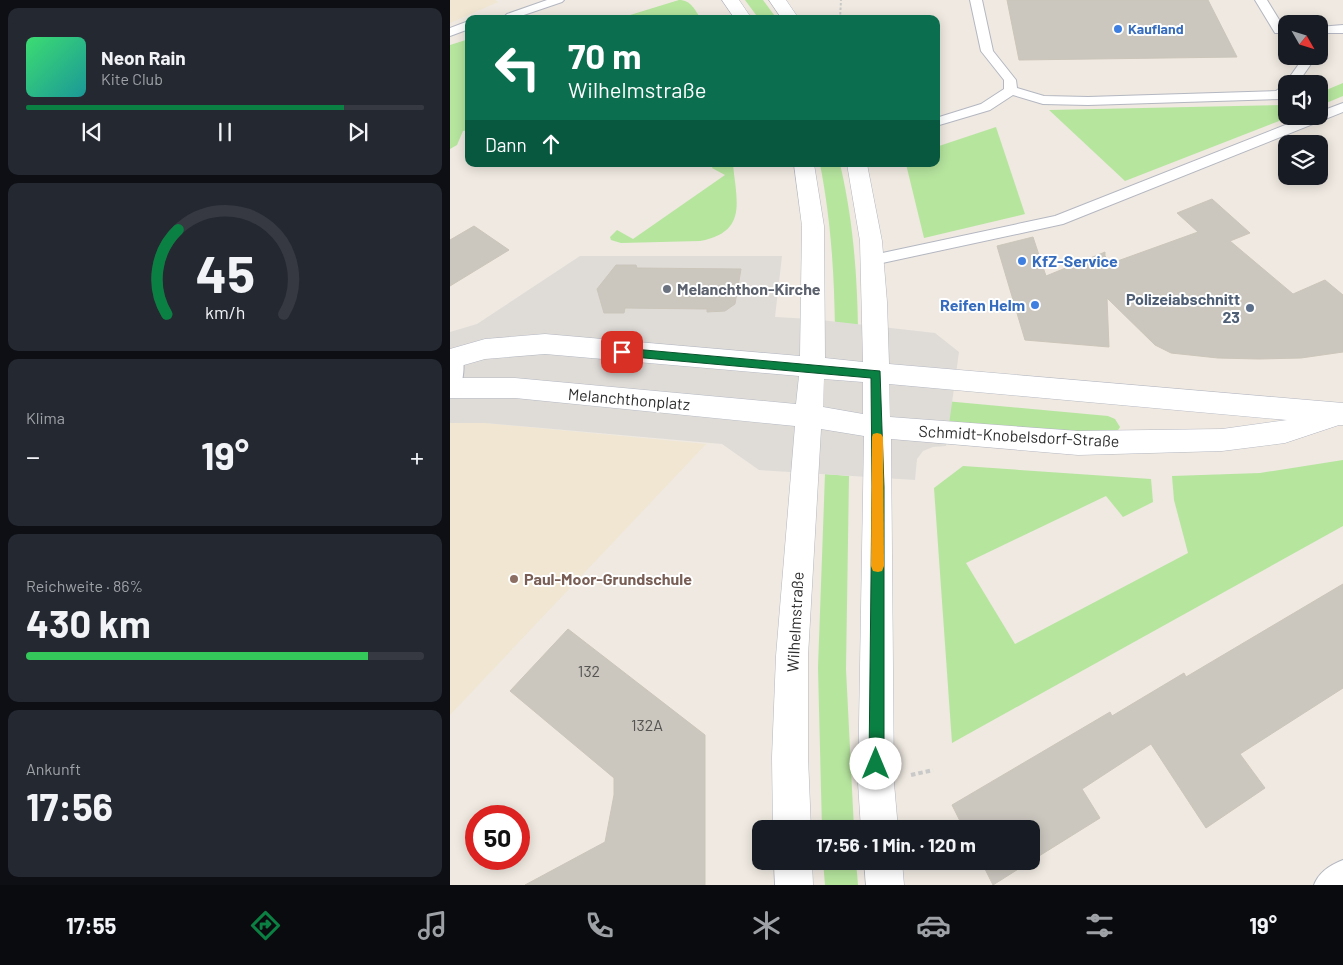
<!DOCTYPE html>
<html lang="de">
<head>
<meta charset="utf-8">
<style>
	body { margin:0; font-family:Barlow,sans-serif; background:#242831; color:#f1f3f6; height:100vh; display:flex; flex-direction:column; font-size:19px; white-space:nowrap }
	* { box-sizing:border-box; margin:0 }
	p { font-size:16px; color:#9ea1a6 }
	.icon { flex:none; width:28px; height:28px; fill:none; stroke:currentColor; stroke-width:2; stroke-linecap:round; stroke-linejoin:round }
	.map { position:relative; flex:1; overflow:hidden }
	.panel { display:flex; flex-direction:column; gap:8px; padding:8px; background:#0d0f14; width:450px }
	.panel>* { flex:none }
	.guide { position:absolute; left:15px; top:15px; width:475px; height:152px; border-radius:10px; box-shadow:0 2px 12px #0003; background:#0b6e4f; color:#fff; overflow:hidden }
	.needle { width:32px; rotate:129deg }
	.buttons { position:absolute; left:828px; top:15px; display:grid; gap:10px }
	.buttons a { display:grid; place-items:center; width:50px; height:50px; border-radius:10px; background:#171b24; box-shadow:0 2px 12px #0003; font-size:25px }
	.speed { position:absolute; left:15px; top:805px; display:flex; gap:10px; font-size:25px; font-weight:700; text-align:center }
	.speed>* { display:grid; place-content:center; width:65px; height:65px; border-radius:50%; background:#171b24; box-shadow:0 2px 12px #0003; line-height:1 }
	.speed .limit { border:8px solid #d22; background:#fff; color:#111 }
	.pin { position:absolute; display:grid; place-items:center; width:42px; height:42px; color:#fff; margin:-21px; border-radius:10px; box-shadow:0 2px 8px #0006 }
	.me { position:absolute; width:55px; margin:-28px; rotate:0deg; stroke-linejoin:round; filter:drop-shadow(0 0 4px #0008) }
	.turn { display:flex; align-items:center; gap:18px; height:105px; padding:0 20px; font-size:22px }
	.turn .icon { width:65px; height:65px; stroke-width:2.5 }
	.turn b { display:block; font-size:35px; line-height:42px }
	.then { display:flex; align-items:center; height:48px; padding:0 20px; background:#0003; gap:10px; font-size:19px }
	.big { font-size:38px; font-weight:700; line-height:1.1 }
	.panel .tile { flex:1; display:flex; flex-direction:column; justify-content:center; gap:8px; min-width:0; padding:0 18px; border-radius:10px; background:#242831 }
	.panel .dial { align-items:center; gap:0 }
	.dial svg { height:130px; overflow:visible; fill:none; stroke:#363941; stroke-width:7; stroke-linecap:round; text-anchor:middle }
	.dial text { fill:#f1f3f6; stroke:none }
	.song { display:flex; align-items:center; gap:15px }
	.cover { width:60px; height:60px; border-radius:8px; background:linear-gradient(135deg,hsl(140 70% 55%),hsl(180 70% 35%)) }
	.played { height:5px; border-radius:2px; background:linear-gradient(90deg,#0b8043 80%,#363941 80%) }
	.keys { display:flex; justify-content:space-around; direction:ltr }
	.heat { display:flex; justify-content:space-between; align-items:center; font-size:28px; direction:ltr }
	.charge { height:8px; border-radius:4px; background:linear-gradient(90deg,#34c759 86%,#363941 0) }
	.trip { position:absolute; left:302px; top:820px; width:288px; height:50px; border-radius:10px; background:#171b24; box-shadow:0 2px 12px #0003; font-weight:700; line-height:50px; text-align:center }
	.tab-bar { display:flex; height:80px; justify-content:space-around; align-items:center; background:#090b0e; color:#9ea1a6 }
	.tab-bar .icon { width:35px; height:35px }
	.tab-bar .selected { color:#0b8043 }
	.tab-bar b { font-size:22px; color:#f1f3f6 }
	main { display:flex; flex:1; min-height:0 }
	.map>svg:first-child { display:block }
</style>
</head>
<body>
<main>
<section class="panel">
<div class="tile">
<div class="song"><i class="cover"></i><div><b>Neon Rain</b><p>Kite Club</p></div></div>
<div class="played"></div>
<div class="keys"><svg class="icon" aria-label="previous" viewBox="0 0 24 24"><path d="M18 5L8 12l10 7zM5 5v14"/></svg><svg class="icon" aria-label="pause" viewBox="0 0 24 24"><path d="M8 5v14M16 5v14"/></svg><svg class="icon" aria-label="next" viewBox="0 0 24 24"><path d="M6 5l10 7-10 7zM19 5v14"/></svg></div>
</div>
<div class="tile dial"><svg viewBox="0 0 100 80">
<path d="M14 69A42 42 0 1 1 86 69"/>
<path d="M14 69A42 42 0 0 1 21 17" stroke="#0b8043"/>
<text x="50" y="56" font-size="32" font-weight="700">45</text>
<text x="50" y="72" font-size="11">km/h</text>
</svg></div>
<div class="tile"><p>Klima</p>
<div class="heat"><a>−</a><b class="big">19°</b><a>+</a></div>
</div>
<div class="tile"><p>Reichweite · 86%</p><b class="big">430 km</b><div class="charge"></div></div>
<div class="tile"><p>Ankunft</p><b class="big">17:56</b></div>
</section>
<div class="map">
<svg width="893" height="885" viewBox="0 0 893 885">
	<rect width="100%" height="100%" fill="#efe9e1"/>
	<!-- education -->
	<path fill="#f0e6d1" d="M0,0H45L48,2L0,23Z
		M0,423H35L256,444L0,715Z"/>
	<!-- green -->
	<path fill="#b6e59e" d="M229,0C241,0 245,10 251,19H167Z
		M295,0H313L327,19H309Z
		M19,39V130L13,131L7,145L0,149V45Z
		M893,83V96L869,106V93Z
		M836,105V116H842L675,181L599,110Z
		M546,127L575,214L474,238L456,164H486V147Z
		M264,164L283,165C287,203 297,232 250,241L171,243L161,240L160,237L167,230L183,239L275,175L262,168Z
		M370,164H390C403,219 407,272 408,328H385C384,270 381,221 370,164Z
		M495,401L658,416L665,419L670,427L667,432L661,434L495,421Z
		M893,460V526L502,743L484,488L513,466L701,479L703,502L673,517L656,496L516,563L565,644L738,553L724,500L722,476L810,473Z
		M375,474L399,476L396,669L404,829H372L368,668Z
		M373,861H406L408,885H375Z"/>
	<!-- plaza -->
	<path fill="#dfdcd8" d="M130,256H332L325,317L362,319L485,333L509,352L496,446L483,447L473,451L467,459L465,480L309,470L272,444L35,423H0V332L27,324Z"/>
	<!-- building -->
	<path fill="#cbc7bf" stroke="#cbc5ba" d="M557,0H758L787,57L569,60Z
		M762,199L800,233L780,241L843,294L875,280L893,295V352L851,358L809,359L768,358L721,353L705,345L657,298L659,347L575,340L547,246L583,237L596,276L655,252V256L662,263L748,232L727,213Z
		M24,226L59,250L0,286V240Z
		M166,265H186L187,268L291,269L285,304L275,311L257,312V309L175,308L174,313H154L147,289Z
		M893,584V688L790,754L815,788L756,828L701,744L632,789L650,818L581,861V829H514L502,805L660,712L662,716L734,673L736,677Z
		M118,629L255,735V885H75L155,842L164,795V778L60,691Z
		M531,861H581L543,885Z"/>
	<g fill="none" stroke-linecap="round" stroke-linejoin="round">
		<!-- lane casing -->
		<g stroke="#b4b7c1" stroke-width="2">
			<path id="lane" d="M97,0H114L112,2L65,18L58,19L55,16L57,14Z
				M520,0H532L543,51L566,80L567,88L594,96L638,97L826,91L834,85L851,61H859L861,64L847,84H836V96L830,99L638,105L593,104L563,95L540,110L486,126V118L531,104L554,89V80L531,51Z
				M805,0H817L833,26L836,27V33H825Z
				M16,22L19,23V29L0,36V28Z
				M893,25V33H869V27Z
				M893,103V112L613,224L423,265L417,264L415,260L417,256L423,255L605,216L858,116H869V112Z
				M5,350L11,352C16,362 13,384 8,393L0,394V352Z
				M893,860V885H864C869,872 880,865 893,860Z"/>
		</g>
		<!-- secondary casing -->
		<g stroke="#b4b7c1" stroke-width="1">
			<path id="secondary" d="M272,0H289L302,19H285Z
				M319,0H336L349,19H332Z
				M344,164H364L374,226L375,358L413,362L410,241L397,164H417L432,241L437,302L439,364L893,403V425H889L835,443L772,451L628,455L441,439L444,783L448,829H411L408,783L414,436L371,429L358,656V757L361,829H323L322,757L326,656L345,426L65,398H0V378H65L346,404L349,376L95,354L35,359L0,369V349L35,339L95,334L350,356L352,226ZM374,379L413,382V414L373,407ZM439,384L837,420L772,429L628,431L440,417Z
				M324,861H362L363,885H325Z
				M414,861H452L454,885H416Z"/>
		</g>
		<!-- path-far1 -->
		<path stroke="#c9c9c9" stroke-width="2" stroke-dasharray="2.5 2" stroke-linecap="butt" d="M390,19L391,0"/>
		<!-- path -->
		<path stroke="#c9c9c9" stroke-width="4" stroke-dasharray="4.5 3" stroke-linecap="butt" d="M461,775L483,770"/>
		<!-- lane -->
		<use href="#lane" fill="#fff" fill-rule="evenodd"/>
		<!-- secondary -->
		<use href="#secondary" fill="#fff" fill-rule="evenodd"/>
	</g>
	<!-- route -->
	<path fill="#0b8043" stroke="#07532c" d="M172,348L430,371L434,487V764L431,769L426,771L421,769L419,764L422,487L421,378L172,356L167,352Z"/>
	<!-- slow -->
	<path fill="#f59e0b" d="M427,433L431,434L433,437L434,566L432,571L428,572L423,571L421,566L422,437L423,434Z"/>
	<!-- markers -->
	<g fill="#3f7fe0" stroke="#fff" stroke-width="2">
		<circle cx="668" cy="29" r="5"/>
		<circle cx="572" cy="261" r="5"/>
		<circle cx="585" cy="305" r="5"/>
	</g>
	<circle fill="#6b7280" stroke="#fff" stroke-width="2" cx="217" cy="289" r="5"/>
	<circle fill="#5c6f8a" stroke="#fff" stroke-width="2" cx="800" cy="308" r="5"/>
	<circle fill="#8d6e63" stroke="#fff" stroke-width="2" cx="64" cy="579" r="5"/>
	<g text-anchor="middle" stroke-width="4" stroke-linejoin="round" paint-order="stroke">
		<!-- far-shop labels -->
		<g font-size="14" font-weight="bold" fill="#366cbe" stroke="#fff" text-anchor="start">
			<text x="678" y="34">Kaufland</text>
		</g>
		<!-- shop labels -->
		<g font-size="16" font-weight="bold" fill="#366cbe" stroke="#fff" text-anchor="start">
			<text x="582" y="267">KfZ-Service</text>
			<text x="575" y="311" text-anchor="end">Reifen Helm</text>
		</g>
		<!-- worship labels -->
		<g font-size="16" font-weight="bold" fill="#5b616d" stroke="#fff" text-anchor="start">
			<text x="227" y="295">Melanchthon-Kirche</text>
		</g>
		<!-- service labels -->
		<g font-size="16" font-weight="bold" fill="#4e5e75" stroke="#fff" text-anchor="end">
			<text x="790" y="305">Polizeiabschnitt<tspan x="790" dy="18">23</tspan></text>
		</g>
		<!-- street labels -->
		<g font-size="16" fill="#2e2e2e" stroke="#fff">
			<text transform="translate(179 399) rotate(5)" y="6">Melanchthonplatz</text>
			<text transform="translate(569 436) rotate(3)" y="6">Schmidt-Knobelsdorf-Straße</text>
			<text transform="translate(345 622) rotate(-87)" y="6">Wilhelmstraße</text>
		</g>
		<!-- education labels -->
		<g font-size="16" font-weight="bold" fill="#785e54" stroke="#fff" text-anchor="start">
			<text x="74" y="585">Paul-Moor-Grundschule</text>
		</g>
		<!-- near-number labels -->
		<g font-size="16" fill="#555452">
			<text x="139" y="677">132</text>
			<text x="197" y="731">132A</text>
		</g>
	</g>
</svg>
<div class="buttons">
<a><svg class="needle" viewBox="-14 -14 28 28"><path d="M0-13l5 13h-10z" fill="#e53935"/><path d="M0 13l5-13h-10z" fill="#9ea1a6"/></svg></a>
<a><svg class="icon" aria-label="sound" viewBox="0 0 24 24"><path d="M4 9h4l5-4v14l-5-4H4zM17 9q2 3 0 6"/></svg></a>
<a><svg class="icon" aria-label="layers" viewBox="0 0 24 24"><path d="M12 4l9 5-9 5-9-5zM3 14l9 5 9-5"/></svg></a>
</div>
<div class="speed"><div class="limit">50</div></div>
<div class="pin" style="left:172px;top:352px;background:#d93025"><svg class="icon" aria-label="arrive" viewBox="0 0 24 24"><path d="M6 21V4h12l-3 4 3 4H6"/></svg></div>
<svg class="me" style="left:426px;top:764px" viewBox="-20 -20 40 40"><circle r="19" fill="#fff"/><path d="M0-13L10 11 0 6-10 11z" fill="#0b8043"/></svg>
<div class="trip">17:56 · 1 Min. · 120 m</div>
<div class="guide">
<div class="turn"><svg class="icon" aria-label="left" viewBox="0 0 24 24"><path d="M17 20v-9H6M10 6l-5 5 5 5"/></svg><div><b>70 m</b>Wilhelmstraße</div></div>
<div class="then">Dann<svg class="icon" aria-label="ahead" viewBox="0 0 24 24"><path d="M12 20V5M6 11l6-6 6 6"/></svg></div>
</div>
</div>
</main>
<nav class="tab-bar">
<b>17:55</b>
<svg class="icon selected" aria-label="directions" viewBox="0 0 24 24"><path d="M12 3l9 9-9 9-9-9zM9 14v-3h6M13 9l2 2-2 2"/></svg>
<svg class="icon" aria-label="music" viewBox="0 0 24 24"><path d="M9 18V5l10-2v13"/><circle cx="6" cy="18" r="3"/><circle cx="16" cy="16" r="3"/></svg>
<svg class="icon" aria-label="phone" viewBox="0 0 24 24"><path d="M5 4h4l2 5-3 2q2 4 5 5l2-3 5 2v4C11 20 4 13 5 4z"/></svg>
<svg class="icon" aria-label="climate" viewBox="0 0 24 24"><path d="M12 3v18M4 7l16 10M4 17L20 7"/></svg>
<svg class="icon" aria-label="car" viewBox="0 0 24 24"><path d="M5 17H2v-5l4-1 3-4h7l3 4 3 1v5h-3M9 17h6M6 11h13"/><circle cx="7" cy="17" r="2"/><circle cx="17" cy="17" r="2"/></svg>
<svg class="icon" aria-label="filters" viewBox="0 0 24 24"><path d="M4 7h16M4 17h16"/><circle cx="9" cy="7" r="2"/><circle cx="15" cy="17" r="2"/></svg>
<b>19°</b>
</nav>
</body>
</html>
